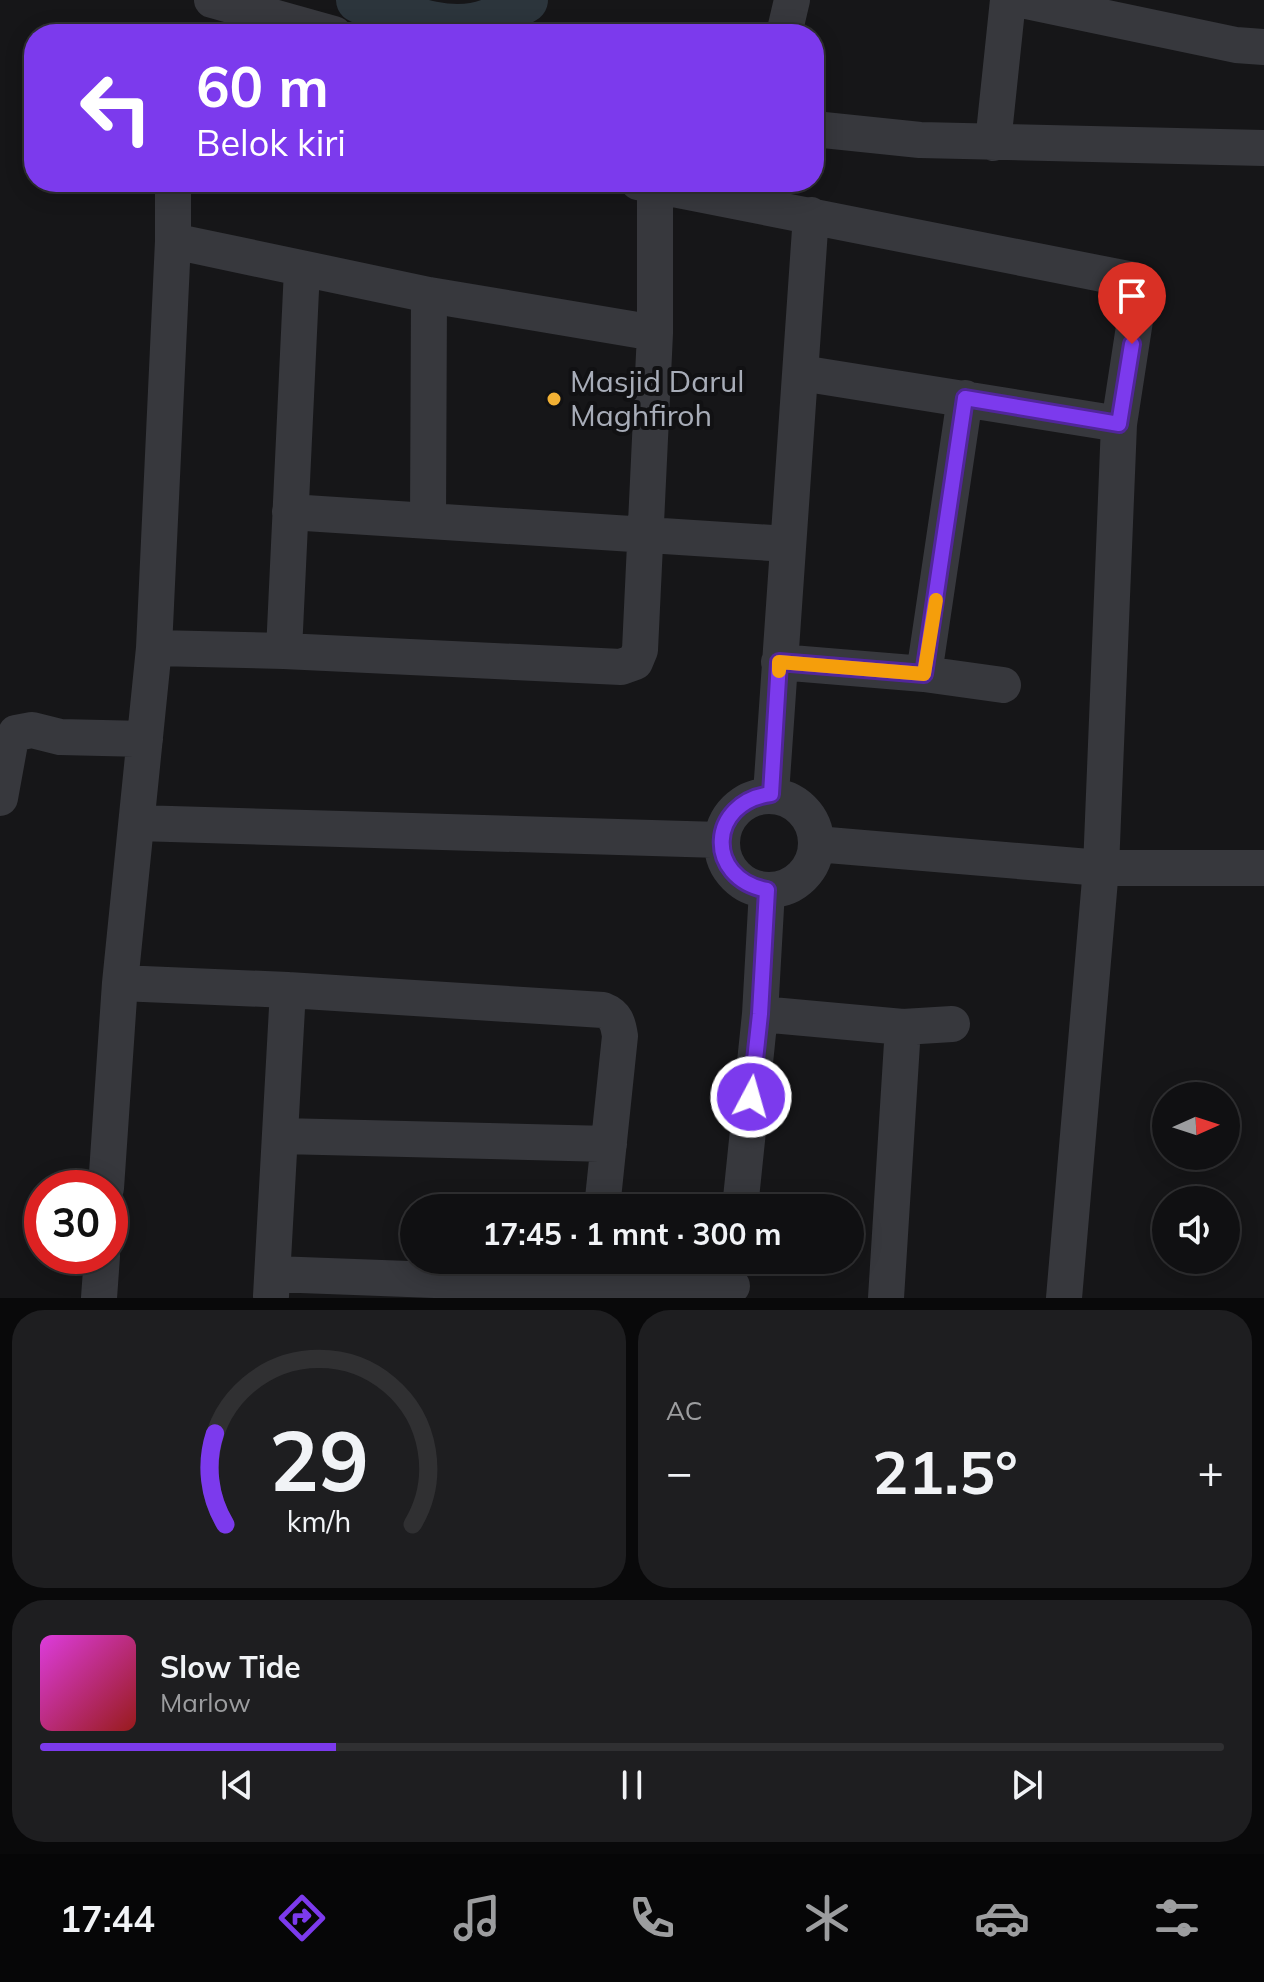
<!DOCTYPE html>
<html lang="id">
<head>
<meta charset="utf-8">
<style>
	body { margin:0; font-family:Mulish,sans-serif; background:#1e1e20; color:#f1f3f6; height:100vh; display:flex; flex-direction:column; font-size:30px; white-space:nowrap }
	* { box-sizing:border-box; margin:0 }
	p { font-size:26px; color:#9c9d9f }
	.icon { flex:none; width:44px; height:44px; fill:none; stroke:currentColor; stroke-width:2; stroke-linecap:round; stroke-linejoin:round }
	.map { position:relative; height:1298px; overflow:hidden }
	.panel { display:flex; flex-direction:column; gap:12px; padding:12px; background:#09090a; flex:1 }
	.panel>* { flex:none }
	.hud { position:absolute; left:24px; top:24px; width:800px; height:168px; border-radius:32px; box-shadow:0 4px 20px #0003,0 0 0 2px #303032; background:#7c3aed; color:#fff; overflow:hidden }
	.needle { width:52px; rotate:87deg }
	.controls { position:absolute; left:1152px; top:1082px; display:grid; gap:16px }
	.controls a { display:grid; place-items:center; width:88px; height:88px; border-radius:50%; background:#101012; box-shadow:0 4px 20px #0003,0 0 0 2px #303032; font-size:40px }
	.speed { position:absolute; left:24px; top:1170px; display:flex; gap:16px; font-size:40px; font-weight:700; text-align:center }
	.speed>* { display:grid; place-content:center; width:104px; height:104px; border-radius:50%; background:#101012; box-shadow:0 4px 20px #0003,0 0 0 2px #303032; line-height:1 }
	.speed .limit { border:12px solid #d22; background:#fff; color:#111 }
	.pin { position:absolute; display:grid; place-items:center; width:68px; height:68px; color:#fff; margin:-82px -34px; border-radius:50% 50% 50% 0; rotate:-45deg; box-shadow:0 0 8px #0007 }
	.pin .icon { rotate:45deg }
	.me { position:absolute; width:88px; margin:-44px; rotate:6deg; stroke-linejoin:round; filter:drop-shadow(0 0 6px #0008) }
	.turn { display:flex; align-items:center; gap:28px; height:168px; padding:0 40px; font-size:36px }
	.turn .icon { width:104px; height:104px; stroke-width:2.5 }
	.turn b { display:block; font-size:56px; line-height:68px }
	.big { font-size:60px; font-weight:700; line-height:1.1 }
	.panel .widget { flex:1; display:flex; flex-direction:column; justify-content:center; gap:12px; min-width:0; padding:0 28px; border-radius:32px; background:#1e1e20 }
	.panel .dial { align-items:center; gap:0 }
	.dial svg { height:208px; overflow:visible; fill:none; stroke:#303032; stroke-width:7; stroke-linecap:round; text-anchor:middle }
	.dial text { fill:#f1f3f6; stroke:none }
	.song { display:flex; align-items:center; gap:24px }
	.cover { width:96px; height:96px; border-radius:12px; background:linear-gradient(135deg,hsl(300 70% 55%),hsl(0 70% 35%)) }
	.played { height:8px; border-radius:4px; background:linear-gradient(90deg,#7c3aed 25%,#303032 25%) }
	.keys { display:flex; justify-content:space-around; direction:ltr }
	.heat { display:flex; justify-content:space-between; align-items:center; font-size:44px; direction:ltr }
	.panel .tiles { flex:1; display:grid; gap:12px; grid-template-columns:1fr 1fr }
	.widget:last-child { grid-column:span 2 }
	.trip { position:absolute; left:400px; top:1194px; width:464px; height:80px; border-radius:40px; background:#101012; box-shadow:0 4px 20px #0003,0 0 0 2px #303032; font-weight:700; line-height:80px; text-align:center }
	.menu { display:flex; height:128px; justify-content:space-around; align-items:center; background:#060607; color:#9c9d9f }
	.menu .icon { width:56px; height:56px }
	.menu .on { color:#7c3aed }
	.menu b { font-size:36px; color:#f1f3f6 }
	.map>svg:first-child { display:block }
</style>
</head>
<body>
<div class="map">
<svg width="1264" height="1298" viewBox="0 0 1264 1298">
	<rect width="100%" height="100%" fill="#161618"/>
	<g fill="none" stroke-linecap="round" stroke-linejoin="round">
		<!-- river -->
		<path stroke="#2c353c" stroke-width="46" d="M359,0C399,15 450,39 493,20C504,15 514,6 525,0"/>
		<!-- minor -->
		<path stroke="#37383d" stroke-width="36" d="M212,0L334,34
			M1021,0L1236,45L1264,47
			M784,34L792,0
			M814,129L920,140L1264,148
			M993,143L1008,0
			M638,182L1133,280L1140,288L1119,424L1101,868L1064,1298
			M173,241L429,295L655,333
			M801,373L1119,424
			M290,512L787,544
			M428,520L429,295
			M154,648L284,651L621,667L635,662L640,650L655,333V182
			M284,651L302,269
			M779,662L924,674L1003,685
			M924,674L965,398
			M771,794L811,215
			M722 843a47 47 0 1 1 94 0a47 47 0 1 1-94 0Z
			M0,798L10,743L16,733L32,730L60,737L145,739
			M137,823L720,840
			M816,844L1101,868H1264
			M120,983L288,990L603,1010C616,1015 618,1023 620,1036L602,1208
			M760,1014L903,1027L952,1024
			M281,1136L609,1144
			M106,1188L120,983L154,648L173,241V182
			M740,1208L760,1014L767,890
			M274,1274L594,1286H732
			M271,1296L288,990
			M99,1298L102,1256
			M886,1298L903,1027"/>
	</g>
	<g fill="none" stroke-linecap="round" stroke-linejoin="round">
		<!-- route casing -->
		<g stroke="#51269a" stroke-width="20">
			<path id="route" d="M751,1097L760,1014L767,890C704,878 708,802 771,794L779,662L924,674L965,398L1119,424L1132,344"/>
		</g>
		<!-- route -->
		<use href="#route" stroke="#7c3aed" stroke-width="14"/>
		<!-- slow -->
		<path stroke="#f59e0b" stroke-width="14" d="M779,671V662L924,674L936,600"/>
	</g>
	<!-- markers -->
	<circle fill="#f2b134" stroke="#111113" stroke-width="3" cx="554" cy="399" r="8"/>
	<g text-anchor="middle" stroke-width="8" stroke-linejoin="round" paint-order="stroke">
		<!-- poi labels -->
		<g font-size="30" fill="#a8adb8" stroke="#111113" text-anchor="start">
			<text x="570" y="392">Masjid Darul<tspan x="570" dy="34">Maghfiroh</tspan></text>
		</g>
	</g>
</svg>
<div class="controls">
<a><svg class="needle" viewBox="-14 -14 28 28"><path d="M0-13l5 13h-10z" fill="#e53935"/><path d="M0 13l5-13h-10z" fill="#9c9d9f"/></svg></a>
<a><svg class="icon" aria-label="sound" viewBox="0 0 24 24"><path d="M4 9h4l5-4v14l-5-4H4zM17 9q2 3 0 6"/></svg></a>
</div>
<div class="speed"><div class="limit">30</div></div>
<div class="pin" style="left:1132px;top:344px;background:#d93025"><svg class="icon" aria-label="arrive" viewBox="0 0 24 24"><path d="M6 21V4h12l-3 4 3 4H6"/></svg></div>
<svg class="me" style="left:751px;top:1097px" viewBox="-20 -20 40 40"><circle r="17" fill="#7c3aed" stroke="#fff" stroke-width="3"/><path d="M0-11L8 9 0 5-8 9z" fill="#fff"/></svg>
<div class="trip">17:45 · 1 mnt · 300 m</div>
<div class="hud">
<div class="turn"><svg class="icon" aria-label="left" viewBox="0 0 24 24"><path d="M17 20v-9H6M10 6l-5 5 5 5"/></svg><div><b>60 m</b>Belok kiri</div></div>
</div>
</div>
<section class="panel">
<div class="tiles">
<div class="widget dial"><svg viewBox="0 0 100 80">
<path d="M14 69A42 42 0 1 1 86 69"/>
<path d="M14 69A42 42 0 0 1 10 34" stroke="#7c3aed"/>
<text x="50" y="56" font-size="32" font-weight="700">29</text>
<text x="50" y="72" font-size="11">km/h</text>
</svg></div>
<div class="widget"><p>AC</p>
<div class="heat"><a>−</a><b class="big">21.5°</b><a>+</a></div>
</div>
<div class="widget">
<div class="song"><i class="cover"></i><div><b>Slow Tide</b><p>Marlow</p></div></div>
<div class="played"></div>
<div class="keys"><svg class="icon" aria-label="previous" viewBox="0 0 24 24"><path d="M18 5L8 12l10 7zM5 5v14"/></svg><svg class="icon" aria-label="pause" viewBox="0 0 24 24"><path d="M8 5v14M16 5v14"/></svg><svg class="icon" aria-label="next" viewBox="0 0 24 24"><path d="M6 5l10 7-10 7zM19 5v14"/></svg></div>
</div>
</div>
</section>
<nav class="menu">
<b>17:44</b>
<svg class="icon on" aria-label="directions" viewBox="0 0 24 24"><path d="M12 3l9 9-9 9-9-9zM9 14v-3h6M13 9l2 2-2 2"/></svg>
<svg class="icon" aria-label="music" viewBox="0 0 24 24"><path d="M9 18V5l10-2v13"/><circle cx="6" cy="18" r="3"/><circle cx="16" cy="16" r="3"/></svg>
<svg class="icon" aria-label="phone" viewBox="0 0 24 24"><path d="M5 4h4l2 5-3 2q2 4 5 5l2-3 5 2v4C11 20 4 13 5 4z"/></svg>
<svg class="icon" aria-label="climate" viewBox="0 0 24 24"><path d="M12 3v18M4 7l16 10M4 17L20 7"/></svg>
<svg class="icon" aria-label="car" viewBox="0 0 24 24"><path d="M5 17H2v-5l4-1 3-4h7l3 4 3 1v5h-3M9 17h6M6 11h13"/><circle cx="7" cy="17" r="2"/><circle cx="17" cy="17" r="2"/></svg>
<svg class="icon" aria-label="filters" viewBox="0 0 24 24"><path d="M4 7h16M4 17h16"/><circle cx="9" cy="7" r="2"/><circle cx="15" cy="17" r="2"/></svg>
</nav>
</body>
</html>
